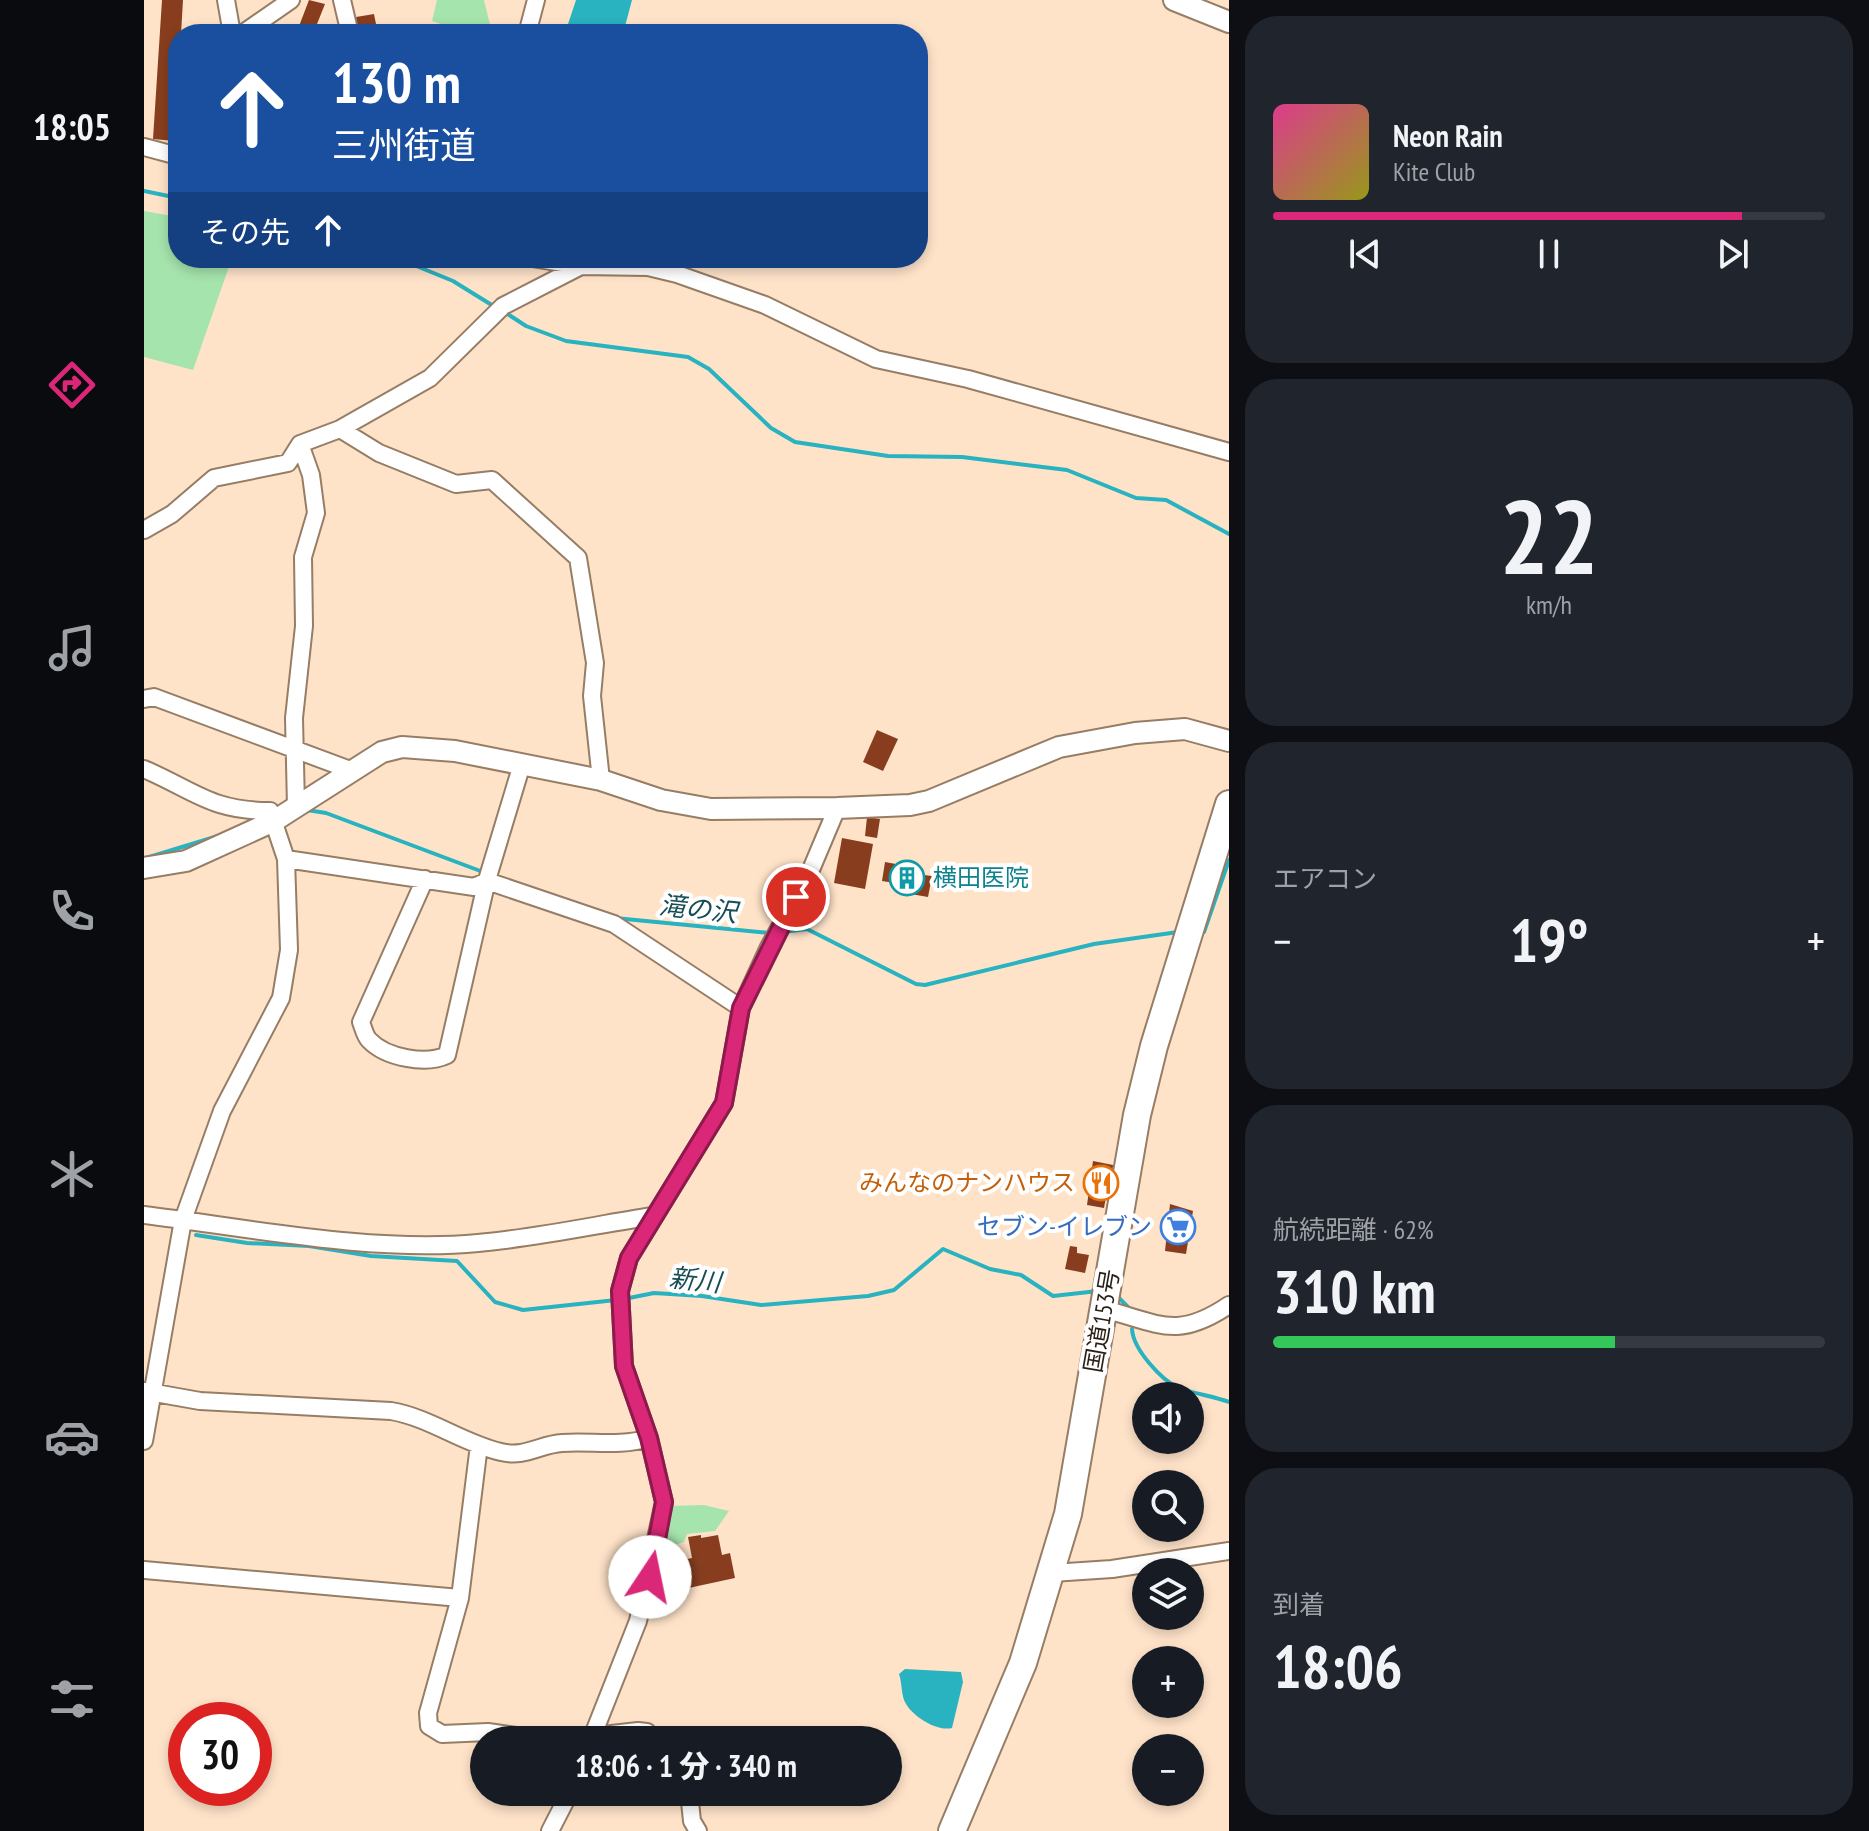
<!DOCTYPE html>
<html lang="ja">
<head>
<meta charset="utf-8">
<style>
	body { margin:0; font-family:"PT Sans Narrow","Noto Sans JP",sans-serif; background:#20242c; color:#f1f3f6; height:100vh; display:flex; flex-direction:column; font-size:30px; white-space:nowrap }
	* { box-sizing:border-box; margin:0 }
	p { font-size:26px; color:#9ea1a6 }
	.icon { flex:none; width:44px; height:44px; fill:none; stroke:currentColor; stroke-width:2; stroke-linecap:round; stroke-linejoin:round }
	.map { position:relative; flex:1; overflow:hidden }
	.panel { display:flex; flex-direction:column; gap:16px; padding:16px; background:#0d0f14; width:640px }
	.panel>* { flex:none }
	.top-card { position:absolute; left:24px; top:24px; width:760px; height:244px; border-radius:32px; box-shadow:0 4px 12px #0003; background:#1a4fa0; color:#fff; overflow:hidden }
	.fabs { position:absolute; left:988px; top:1382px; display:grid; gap:16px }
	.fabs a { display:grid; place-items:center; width:72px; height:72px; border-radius:50%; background:#171b24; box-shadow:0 4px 12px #0003; font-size:40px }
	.speed { position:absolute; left:24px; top:1702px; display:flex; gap:16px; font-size:40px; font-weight:700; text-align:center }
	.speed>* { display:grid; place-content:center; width:104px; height:104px; border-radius:50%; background:#171b24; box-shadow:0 4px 12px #0003; line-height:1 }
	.speed .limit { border:12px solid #d22; background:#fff; color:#111 }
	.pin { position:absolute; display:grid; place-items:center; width:68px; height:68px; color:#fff; margin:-34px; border:4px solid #fff; border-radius:50%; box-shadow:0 2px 8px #0007 }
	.me { position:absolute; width:88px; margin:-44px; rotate:11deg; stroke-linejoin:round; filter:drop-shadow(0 0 6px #0008) }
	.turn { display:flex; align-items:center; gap:28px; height:168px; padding:0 32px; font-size:36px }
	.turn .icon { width:104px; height:104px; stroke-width:2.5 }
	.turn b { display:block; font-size:56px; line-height:68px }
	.then { display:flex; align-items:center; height:76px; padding:0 32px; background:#0003; gap:16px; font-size:30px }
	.big { font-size:60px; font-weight:800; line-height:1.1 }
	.panel .card { flex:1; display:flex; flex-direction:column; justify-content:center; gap:12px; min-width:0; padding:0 28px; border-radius:32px; background:#20242c }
	.panel .dial { align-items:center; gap:0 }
	.dial b { font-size:104px; line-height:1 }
	.song { display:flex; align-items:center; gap:24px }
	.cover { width:96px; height:96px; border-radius:12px; background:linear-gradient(135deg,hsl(330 70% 55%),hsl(60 70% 35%)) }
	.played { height:8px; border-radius:4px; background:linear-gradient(90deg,#db2777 85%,#363941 85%) }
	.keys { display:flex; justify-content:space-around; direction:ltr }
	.heat { display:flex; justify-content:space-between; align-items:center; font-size:44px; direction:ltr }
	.charge { height:12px; border-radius:6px; background:linear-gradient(90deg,#34c759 62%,#363941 0) }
	.trip { position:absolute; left:326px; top:1726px; width:432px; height:80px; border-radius:40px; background:#171b24; box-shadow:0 4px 12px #0003; font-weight:800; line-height:80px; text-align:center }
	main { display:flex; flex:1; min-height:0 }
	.tabs { display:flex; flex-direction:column; width:144px; justify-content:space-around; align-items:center; background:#090b0e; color:#9ea1a6 }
	.tabs .icon { width:56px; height:56px }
	.tabs .selected { color:#db2777 }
	.tabs b { font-size:36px; color:#f1f3f6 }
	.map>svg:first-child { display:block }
</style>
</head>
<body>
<main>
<nav class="tabs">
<b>18:05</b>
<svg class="icon selected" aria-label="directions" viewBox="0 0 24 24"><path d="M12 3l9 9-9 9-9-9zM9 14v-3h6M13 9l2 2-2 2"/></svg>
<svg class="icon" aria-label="music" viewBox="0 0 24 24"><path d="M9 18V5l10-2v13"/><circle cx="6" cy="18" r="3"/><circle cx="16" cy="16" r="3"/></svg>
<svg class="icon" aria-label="phone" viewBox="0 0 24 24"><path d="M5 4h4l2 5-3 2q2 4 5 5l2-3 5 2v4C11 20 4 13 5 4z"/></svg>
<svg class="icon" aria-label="climate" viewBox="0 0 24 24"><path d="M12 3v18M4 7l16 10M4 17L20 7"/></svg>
<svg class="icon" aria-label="car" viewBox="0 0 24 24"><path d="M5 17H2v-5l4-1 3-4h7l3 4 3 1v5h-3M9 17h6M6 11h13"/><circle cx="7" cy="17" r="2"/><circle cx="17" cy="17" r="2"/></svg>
<svg class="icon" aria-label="filters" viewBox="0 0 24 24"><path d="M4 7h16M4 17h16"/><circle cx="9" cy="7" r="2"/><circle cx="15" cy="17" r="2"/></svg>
</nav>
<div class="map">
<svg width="1085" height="1831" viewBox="0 0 1085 1831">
	<rect width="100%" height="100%" fill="#ffe3c9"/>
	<!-- green -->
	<path fill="#a5e4ad" d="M293,0H340L348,33L321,24L313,30L288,21Z
		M0,211L34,217V258H88L49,370L0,357Z
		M560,1505L585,1511L571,1531L543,1534L540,1542L527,1546L520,1579L512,1577L524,1506Z"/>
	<!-- water -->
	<path fill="#29b2bf" d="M432,0H488L479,34L428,33L424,24Z
		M761,1669L817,1672L819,1682L808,1728C792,1732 766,1715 760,1700C757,1691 758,1683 755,1674Z"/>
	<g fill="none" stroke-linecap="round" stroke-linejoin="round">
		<!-- stream -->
		<path stroke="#29b2bf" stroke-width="4" d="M0,191L34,198
			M253,258L309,281L351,307
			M359,311L382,326L422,341L544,357L565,369L627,428L651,442L744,456L818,457L923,470L992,498L1022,500L1085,534
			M163,810L182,813L339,872
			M2,858L74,836
			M471,918L626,933
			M638,932L663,929L772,984L781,985L950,944L1034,932
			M1055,932H1060L1085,860
			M52,1235L103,1243L165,1246L227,1256L313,1261L351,1302L379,1310L472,1300
			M971,1294L986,1309
			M480,1299L510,1293L558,1296L617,1305L724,1296L750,1290L799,1249L846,1269L877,1275L909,1296L954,1291
			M988,1329C989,1349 1017,1380 1035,1388C1051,1394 1069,1396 1085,1402"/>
	</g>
	<!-- building -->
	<path fill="#883e1e" d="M18,0H39L37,34H34L30,141L9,139Z
		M165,0L181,4L169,34H152Z
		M230,14L234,34H215L212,17Z
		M733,730L754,739L739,771L719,762Z
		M723,817L736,819L733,838L721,836Z
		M698,838L729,844L721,889L690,883Z
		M741,862L779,869L780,875L788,876L784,897L761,893L763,885L738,881Z
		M949,1161L969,1165L966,1198L962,1197L960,1208L943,1205Z
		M1026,1204L1049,1211L1042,1254L1021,1251Z
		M926,1246L933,1247V1253L945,1255L941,1273L921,1269Z
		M557,1535V1538L574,1535L578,1555L586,1553L591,1578L540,1589L534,1561L548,1558L544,1537Z"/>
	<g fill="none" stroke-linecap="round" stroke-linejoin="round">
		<!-- minor casing -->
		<g stroke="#967d65" stroke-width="20">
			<path id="minor" d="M82,0L88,34
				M198,0L206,34
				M98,34L147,0
				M383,34L392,0
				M0,147L34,156
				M388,258L437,266L504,267L533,274L621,305L732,359L824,379L1085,452
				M196,429L235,453L312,484L348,480L434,558L451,663L448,696L457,780
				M0,530L28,514L70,478L144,463L156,444L196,429L286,378L359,306L437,266
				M0,699L10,697L209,771
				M0,769C51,791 67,811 126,811L142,859L145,950L137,998L78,1111L39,1220L0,1441
				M152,807L150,718L160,626L159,557L172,513L167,475L156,444
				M142,859L330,887L343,881L470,924L597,1008
				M281,879L217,1022C219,1027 221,1036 225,1040C242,1058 282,1065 303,1055L343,880L378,764
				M0,1215C104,1228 230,1253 334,1243C392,1238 451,1225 509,1216
				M960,1309C1016,1324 1033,1340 1085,1305
				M0,1391L56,1401L247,1411C287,1418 318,1443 357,1452C381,1458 397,1444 418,1443C449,1441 475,1447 505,1438
				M335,1445L316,1598L284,1713L285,1726L298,1734L344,1732L402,1740
				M0,1570L316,1598
				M908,1573L968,1569L1085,1551
				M415,1740L494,1731L503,1732L508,1740
				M447,1740L494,1621L520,1502L505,1438L480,1366L476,1291L485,1258L580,1103L597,1008L625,947L666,872L693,808
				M545,1792L548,1821L554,1831
				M406,1831L426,1792"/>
		</g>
		<!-- tertiary casing -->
		<g stroke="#967d65" stroke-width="24">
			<path id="tertiary" d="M1030,0L1085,22
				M0,868L42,861L130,821L238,752L258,747L311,751L457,780L517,800L567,809L693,808L766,805L785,801L915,747L991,733L1041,729L1085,741"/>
		</g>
		<!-- trunk casing -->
		<g stroke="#967d65" stroke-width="30">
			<path id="trunk" d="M808,1831L879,1663L924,1514L993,1115L1010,1046L1085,804"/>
		</g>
		<!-- minor -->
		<use href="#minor" stroke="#fff" stroke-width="16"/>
		<!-- tertiary -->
		<use href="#tertiary" stroke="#fff" stroke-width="20"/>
		<!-- trunk -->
		<use href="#trunk" stroke="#fff" stroke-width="26"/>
	</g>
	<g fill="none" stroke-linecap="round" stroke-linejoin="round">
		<!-- route casing -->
		<g stroke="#8e194d" stroke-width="20">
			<path id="route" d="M506,1577L520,1502L505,1438L480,1366L476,1291L485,1258L580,1103L597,1008L652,897"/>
		</g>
		<!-- route -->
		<use href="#route" stroke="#db2777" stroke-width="14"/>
	</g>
	<!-- icons -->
	<defs>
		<g id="building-ring" transform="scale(1.8)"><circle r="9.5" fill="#fff" stroke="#0f9aa8" stroke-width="1.5"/><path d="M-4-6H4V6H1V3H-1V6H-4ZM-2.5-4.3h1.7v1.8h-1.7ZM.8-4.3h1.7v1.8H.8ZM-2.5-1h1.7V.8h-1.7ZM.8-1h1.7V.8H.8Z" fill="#0f9aa8"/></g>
		<g id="restaurant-ring" transform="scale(1.8)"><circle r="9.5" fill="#fff" stroke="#e8710a" stroke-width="1.5"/><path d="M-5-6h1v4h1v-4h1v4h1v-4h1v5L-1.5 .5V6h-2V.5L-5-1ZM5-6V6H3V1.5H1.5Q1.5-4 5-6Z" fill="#e8710a"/></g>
		<g id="supermarket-ring" transform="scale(1.8)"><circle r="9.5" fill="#fff" stroke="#3f7fe0" stroke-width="1.5"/><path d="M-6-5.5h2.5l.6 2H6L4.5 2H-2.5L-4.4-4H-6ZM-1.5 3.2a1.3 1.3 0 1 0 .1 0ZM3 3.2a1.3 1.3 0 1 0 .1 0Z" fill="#3f7fe0"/></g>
	</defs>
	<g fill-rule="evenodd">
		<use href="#building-ring" x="763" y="878"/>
		<use href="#restaurant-ring" x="957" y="1183"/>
		<use href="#supermarket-ring" x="1034" y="1227"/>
	</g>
	<g text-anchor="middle" stroke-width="8" stroke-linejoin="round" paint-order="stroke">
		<!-- culture labels -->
		<g font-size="24" fill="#0d838f" stroke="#fff" text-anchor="start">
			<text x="789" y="886">横田医院</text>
		</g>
		<!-- food labels -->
		<g font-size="24" fill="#c56008" stroke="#fff" text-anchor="end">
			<text x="931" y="1191">みんなのナンハウス</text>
		</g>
		<!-- shop labels -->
		<g font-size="24" fill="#366cbe" stroke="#fff" text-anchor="end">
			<text x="1008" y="1235">セブン-イレブン</text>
		</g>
		<!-- street labels -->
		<g font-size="24" fill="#291f15" stroke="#fff">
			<text transform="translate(958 1321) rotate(-80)" y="8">国道153号</text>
		</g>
		<!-- water labels -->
		<g font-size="26" font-style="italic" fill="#174e53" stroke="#fff">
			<text transform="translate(554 909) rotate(6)" y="9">滝の沢</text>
			<text transform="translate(551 1280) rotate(6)" y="9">新川</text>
		</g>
	</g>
</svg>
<div class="fabs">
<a><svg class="icon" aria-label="sound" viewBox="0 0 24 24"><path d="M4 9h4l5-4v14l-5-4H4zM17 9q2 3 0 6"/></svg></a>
<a><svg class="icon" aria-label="search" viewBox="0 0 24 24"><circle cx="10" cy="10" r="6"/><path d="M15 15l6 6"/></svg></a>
<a><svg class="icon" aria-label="layers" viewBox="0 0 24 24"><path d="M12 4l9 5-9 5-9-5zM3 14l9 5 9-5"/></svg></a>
<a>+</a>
<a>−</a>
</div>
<div class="speed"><div class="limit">30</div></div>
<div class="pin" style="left:652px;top:897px;background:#d93025"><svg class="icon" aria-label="arrive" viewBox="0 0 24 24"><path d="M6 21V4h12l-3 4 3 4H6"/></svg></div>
<svg class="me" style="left:506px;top:1577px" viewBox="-20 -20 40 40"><circle r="19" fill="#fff"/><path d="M0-13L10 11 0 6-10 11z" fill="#db2777"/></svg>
<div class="trip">18:06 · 1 分 · 340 m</div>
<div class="top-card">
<div class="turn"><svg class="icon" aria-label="ahead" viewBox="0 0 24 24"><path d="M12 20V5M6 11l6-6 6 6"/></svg><div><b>130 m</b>三州街道</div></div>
<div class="then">その先<svg class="icon" aria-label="ahead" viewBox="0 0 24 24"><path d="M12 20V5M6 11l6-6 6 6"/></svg></div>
</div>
</div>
<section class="panel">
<div class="card">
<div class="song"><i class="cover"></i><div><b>Neon Rain</b><p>Kite Club</p></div></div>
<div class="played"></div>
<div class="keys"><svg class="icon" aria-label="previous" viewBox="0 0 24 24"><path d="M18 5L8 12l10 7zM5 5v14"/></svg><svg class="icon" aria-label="pause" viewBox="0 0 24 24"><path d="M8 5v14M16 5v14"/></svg><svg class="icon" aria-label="next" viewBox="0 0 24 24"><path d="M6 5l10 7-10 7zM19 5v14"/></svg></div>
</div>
<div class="card dial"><b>22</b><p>km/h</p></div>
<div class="card"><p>エアコン</p>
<div class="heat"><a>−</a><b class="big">19°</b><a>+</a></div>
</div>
<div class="card"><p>航続距離 · 62%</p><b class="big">310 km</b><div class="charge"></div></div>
<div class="card"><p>到着</p><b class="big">18:06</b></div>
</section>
</main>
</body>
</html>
